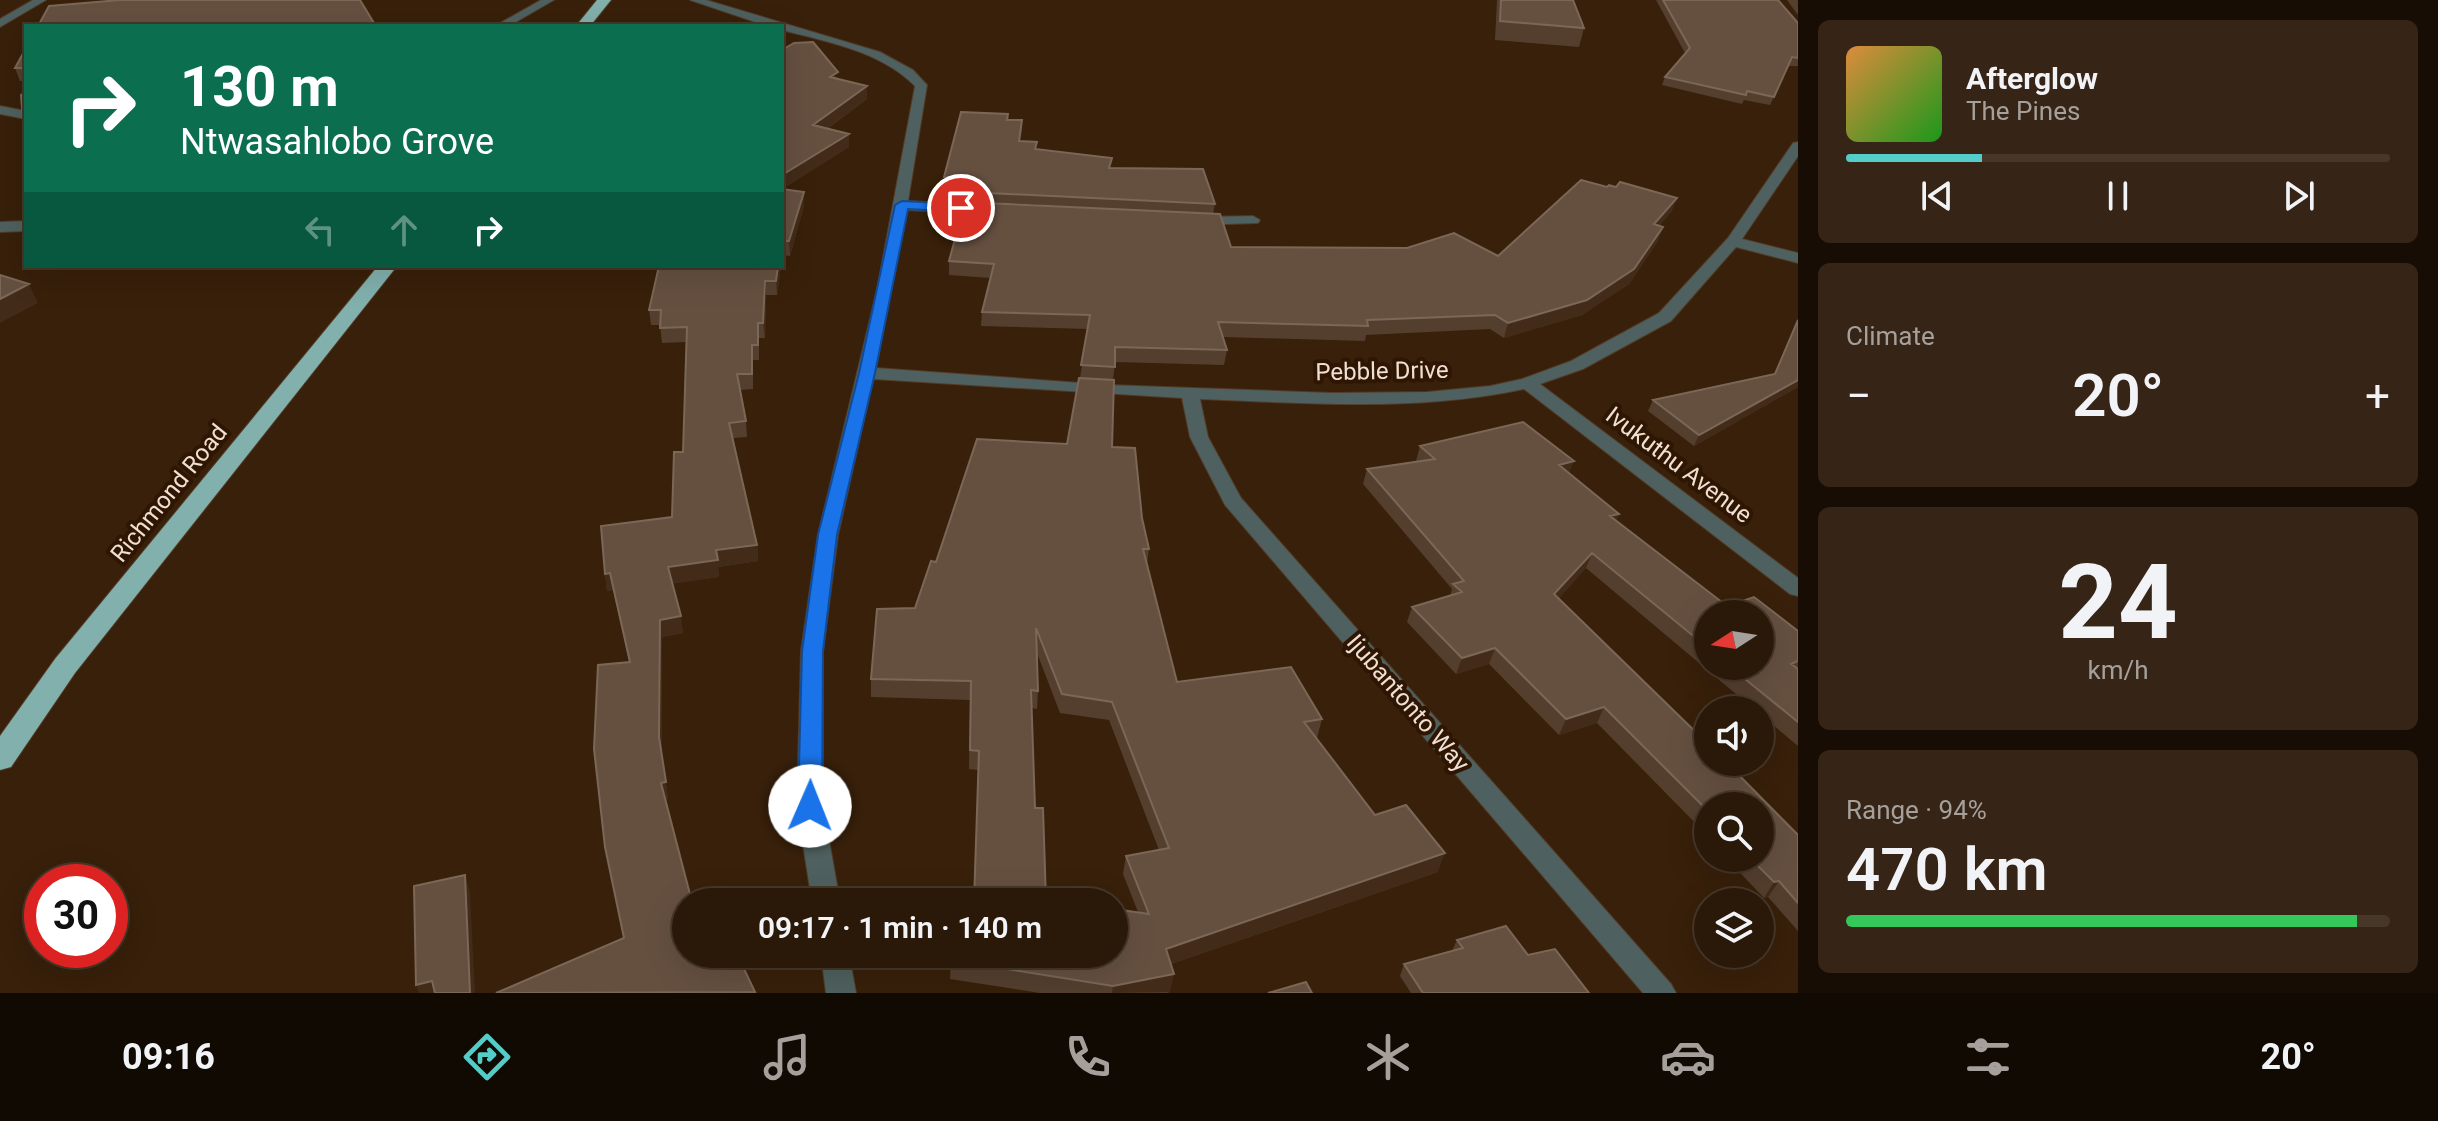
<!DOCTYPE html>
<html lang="en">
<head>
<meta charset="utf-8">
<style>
	body { margin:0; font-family:Roboto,sans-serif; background:#362516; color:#f1f3f6; height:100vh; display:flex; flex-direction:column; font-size:30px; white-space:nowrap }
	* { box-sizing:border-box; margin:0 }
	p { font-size:26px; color:#a5a09c }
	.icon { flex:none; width:44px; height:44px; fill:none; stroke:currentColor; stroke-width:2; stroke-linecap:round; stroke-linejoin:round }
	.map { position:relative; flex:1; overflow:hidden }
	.drawer { display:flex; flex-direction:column; gap:20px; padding:20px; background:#170d04; width:640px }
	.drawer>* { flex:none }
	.top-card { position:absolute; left:24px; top:24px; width:760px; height:244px; border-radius:0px; box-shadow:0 8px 32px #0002,0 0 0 2px #463729; background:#0b6e4f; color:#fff; overflow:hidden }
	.needle { width:52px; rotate:258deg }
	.tools { position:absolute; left:1694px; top:600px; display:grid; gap:16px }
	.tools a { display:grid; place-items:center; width:80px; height:80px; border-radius:50%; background:#2a1808; box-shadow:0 8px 32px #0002,0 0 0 2px #463729; font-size:40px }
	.speed { position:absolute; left:24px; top:864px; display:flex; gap:16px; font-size:40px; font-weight:700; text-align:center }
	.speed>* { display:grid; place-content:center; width:104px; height:104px; border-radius:50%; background:#2a1808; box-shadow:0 8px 32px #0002,0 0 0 2px #463729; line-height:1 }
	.speed .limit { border:12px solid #d22; background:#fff; color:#111 }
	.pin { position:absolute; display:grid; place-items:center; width:68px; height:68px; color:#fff; margin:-34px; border:4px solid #fff; border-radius:50%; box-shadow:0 2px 8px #0007 }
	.me { position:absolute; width:88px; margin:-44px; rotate:1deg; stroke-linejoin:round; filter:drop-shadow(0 0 6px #0008) }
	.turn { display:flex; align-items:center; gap:28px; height:168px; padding:0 24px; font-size:36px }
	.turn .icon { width:104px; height:104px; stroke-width:2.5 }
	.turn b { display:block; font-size:56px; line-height:68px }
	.lanes { display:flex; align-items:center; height:76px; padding:0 24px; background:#0003; justify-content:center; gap:40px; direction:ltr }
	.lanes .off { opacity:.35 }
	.big { font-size:60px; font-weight:600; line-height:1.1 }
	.drawer .tile { flex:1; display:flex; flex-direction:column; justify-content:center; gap:12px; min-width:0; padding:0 28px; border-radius:12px; background:#362516 }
	.drawer .dial { align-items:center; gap:0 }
	.dial b { font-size:104px; line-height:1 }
	.song { display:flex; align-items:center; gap:24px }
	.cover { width:96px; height:96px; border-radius:12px; background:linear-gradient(135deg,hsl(30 70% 55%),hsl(120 70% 35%)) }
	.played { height:8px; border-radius:4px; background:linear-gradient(90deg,#54cdc8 25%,#463729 25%) }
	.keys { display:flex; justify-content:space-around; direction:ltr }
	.heat { display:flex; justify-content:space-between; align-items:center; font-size:44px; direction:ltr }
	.charge { height:12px; border-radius:6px; background:linear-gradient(90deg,#34c759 94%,#463729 0) }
	.trip { position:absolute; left:672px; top:888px; width:456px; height:80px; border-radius:40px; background:#2a1808; box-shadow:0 8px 32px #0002,0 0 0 2px #463729; font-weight:600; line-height:80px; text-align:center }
	.tabs { display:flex; height:128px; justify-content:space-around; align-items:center; background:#110a03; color:#a5a09c }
	.tabs .icon { width:56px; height:56px }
	.tabs .selected { color:#54cdc8 }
	.tabs b { font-size:36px; color:#f1f3f6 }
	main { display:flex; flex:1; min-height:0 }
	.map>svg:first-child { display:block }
</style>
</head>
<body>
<main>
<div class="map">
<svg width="1798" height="993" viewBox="0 0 1798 993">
	<rect width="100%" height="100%" fill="#38200a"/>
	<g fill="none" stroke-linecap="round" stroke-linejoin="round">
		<!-- lane casing -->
		<g stroke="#523b26" stroke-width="2">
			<path id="lane" d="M541,0H554L509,26H495Z
				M0,106L26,111V119L0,114Z"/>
		</g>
		<!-- street casing -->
		<g stroke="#523b26" stroke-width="2">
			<path id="street" d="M33,0H46L0,27V19Z
				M690,0H706L880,52L913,70L927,85L908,201L990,206L997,210L990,214L906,210L876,368L1109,385L1332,393L1427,392L1490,386L1522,379L1571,361L1659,313L1728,238L1793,143L1798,142V156L1742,239L1798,253V263L1736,247L1671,321L1583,369L1540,384L1798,578V596L1790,594L1524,389C1418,412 1307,403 1200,399L1208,437L1241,498L1671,984L1676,993H1643L1225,505L1190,437L1182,398L873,379L838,535L823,651V806L840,902H812L797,806L801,651L818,535L877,290L915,86C880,51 828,42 782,30V26H767Z
				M1253,216L1260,220L1258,223L1198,225L1191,221L1198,217Z
				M26,221V231L0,232V222Z
				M821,954H849L856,993H826Z"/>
		</g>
		<!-- highway casing -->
		<g stroke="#523b26" stroke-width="2">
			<path id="highway" d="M597,0H611L590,26H576Z
				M378,266H397L75,673L11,767L0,770V736L55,659Z"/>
		</g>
		<!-- lane -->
		<use href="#lane" fill="#4e605f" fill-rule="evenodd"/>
		<!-- street -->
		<use href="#street" fill="#4e605f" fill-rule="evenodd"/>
		<!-- highway -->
		<use href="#highway" fill="#81b0ad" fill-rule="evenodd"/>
	</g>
	<!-- wall -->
	<path fill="#543f2e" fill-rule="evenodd" d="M1497,0H1573L1584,28L1579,47L1495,40Z
		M1656,0H1778L1798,23V66H1789L1770,105L1744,100L1742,104L1662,85L1665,77L1685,53Z
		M1787,0H1798V15Z
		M26,48V81H20L15,68Z
		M782,50L838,78L867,99L827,129L849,147L782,189L804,206L790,256L782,255V258Z
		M1007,120L1022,129L1020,141L1037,149L1111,168L1215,204L1213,214L1231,247L1498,256L1672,211L1659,226L1658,241L1629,284L1582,315L1504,338L1490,329L1366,335L1365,341L1223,337L1227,350L1224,365L1115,362L1113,380L1112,447L1142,518L1149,549L1147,564L1177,682L1322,719L1317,738H1316L1375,815L1438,872L1171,964L1170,992L1167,993H1040L950,979L951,960L1138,912L1123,874L1126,856L1159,850L1109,720L1060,713L1037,653L1038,691L1037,709L1032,708L974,902L978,770L969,769L970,700L871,697V679L915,608L936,562L1067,444L1080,378L1088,329L981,326L982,312L991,278L949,275V261L1190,213L968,201L970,188L944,186V177Z
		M659,266H781L777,295H766L765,338H759V360H753V389L740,390L746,421L747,437L733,438L757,545L758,561L718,567L719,577L673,583L683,633L662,637V755L668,799L665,800L686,954H737L755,993H496L624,938L629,662L613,590L607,591L605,574L672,517L683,452L686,342L662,343L660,325H651L649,310Z
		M1774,374L1798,387L1694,446L1648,411L1653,400Z
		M1420,446L1569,474L1619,514L1616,521L1727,606L1798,631V746L1760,714V710H1755L1586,568L1559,598L1798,835V931L1768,897L1764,898L1726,858H1760L1708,806V836L1597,723L1559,735L1489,664L1456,674L1407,622L1412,607L1450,596L1452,589L1363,484L1367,469L1417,462L1416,461ZM1708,614L1760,666H1708Z
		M1457,940L1528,955L1589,993H1411L1400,976L1404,964L1452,951Z"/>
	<!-- shaded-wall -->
	<path fill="#422b18" d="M867,86V99L814,138L813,125Z
		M849,134V147L782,189V175Z
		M804,192V206L790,256L789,241Z
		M1677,198L1672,211L1649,238L1654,224Z
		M1663,227L1658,241L1629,284L1582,315L1504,338L1508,323Z
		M778,266H781L777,295L776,281Z
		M765,281L766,295L765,338L763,323Z
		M29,284L38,303L0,323V299Z
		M1798,380V387L1694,446L1699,435Z
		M1574,461L1568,476L1559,465Z
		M1619,514L1613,529L1610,516Z
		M757,545L758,561L718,567L719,577L671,584L668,567L716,550Z
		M1592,553L1586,568L1548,610L1554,594Z
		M610,573L613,590L607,591L605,574Z
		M681,616L683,633L662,637V755L659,737L660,620Z
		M1495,648L1489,664L1456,674L1462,658Z
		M1604,707L1597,723L1559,735L1566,719Z
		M666,782L668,799L664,800L661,783Z
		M1445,853L1438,872L1162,967L1166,949Z
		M465,875L470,892L475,993H470Z
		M1779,881L1768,897L1764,898L1774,882Z
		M1174,974L1170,992L1112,993L1113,986Z
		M432,981L436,993H419L416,985Z"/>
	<!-- building -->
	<path fill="#655040" stroke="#7a6757" stroke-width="2" d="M120,0H360L374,23L359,26H38L49,6Z
		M1501,0H1573L1584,28L1500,21Z
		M1663,0H1778L1798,23V58L1792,57L1774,97L1747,91L1746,95L1665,77L1690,48Z
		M813,42L838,72L830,77L867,86L813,125L849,134L782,175V50L794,43Z
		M26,48V68H15Z
		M26,92V157L21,95Z
		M961,112L1008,114L1007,120H1022L1019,141L1037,142L1035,149L1112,158L1109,168L1203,169L1215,204L969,192L972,179L944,177Z
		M1581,180L1607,187L1609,185L1616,187L1620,182L1677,198L1654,224L1663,227L1634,269L1587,300L1508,323L1495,315L1367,320L1368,326L1218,322L1227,350L1115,347V367L1081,365L1090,315L982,312L994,264L949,261L965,202L1220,214L1231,247L1407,248L1454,233L1498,256Z
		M782,189L804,192L789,241H782Z
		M659,266H778L776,281H765L763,323H758V345H752V374H737L746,421L729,423L757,545L716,550L718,560L668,567L681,616L660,620L659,737L666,782L661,783L692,902H686V954H737L755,992L496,993L624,938L605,847L594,749L598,665L630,662L610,573L605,574L601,526L672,517L674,452H683L687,327L660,328L661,310H649Z
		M0,275L29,284L0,299Z
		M1798,320V380L1699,435L1653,400L1775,374Z
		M1079,378L1114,380L1112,447L1135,448L1142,518L1149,549H1143L1177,682L1291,667L1322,719L1304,722L1375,815L1406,805L1445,853L1166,949L1174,974L1113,986L951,960L952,954H1114V909L1149,914L1126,856L1169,848L1112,702L1062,694L1036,628L1038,691L1031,690L1035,808H1043L1046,901L1053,902H974L979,751L970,750L971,681L871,679L877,609L915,608L931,561L936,562L977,439L1067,444Z
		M1523,422L1574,461L1559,465L1619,514L1610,516L1727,606L1754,597L1798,631V661L1791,664L1798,669V722L1729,666H1760V614H1708V648L1592,553L1554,594L1708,744V762H1726L1798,835V903L1779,881L1774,882L1750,858H1760V806H1708V811L1604,707L1566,719L1495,648L1462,658L1412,607L1462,592L1453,584L1464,581L1367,469L1435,459L1420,446Z
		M465,875L470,993H435L432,981L416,985L414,886Z
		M1506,926L1528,955L1555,949L1589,993H1423L1404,964L1463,948L1457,940Z
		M1306,982L1312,993H1268Z"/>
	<!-- route -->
	<path fill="#1a73e8" stroke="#114b97" stroke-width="2" d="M902,201L961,204L968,208L961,212L908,209L875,373L837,535L823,651L822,806L818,813L810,815L802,813L798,806L802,651L818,535L859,373L895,205Z"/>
	<g text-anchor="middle" stroke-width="8" stroke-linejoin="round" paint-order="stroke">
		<!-- street labels -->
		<g font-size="24" fill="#f0e0d3" stroke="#2e1602">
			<text transform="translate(1382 371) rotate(-1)" y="8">Pebble Drive</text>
			<text transform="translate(1679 465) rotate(37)" y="8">Ivukuthu Avenue</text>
			<text transform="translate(169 493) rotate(-51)" y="8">Richmond Road</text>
			<text transform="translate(1408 703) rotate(49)" y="8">Ijubantonto Way</text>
		</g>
	</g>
</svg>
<div class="tools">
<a><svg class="needle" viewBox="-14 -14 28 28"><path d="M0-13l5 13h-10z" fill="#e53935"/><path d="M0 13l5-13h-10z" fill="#a5a09c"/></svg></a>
<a><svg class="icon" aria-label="sound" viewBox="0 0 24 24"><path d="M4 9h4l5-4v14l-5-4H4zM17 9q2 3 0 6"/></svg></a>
<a><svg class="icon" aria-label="search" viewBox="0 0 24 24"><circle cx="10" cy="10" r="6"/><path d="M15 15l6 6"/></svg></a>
<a><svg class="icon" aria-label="layers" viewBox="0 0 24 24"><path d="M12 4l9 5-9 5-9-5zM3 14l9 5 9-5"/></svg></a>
</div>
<div class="speed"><div class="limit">30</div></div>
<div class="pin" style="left:961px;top:208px;background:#d93025"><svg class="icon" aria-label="arrive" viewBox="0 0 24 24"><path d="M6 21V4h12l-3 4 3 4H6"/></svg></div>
<svg class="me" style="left:810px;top:806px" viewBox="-20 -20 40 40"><circle r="19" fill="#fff"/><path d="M0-13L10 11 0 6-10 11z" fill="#1a73e8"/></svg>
<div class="trip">09:17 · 1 min · 140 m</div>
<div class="top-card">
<div class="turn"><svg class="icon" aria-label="right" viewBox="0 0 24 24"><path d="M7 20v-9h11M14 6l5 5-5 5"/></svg><div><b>130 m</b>Ntwasahlobo Grove</div></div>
<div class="lanes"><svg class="icon off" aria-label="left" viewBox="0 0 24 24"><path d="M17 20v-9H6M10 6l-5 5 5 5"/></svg><svg class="icon off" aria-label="ahead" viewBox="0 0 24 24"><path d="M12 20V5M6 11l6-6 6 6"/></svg><svg class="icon" aria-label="right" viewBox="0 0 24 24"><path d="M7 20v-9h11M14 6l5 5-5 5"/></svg></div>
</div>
</div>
<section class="drawer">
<div class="tile">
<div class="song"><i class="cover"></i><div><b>Afterglow</b><p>The Pines</p></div></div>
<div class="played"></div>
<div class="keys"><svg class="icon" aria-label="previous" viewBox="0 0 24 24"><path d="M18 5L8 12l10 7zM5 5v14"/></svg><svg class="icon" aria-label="pause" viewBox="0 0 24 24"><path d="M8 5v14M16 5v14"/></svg><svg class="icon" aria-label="next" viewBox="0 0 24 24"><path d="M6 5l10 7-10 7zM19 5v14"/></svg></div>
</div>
<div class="tile"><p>Climate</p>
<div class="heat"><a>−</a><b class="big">20°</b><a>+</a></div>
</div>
<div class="tile dial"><b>24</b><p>km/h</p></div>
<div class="tile"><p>Range · 94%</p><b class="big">470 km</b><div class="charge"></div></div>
</section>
</main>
<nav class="tabs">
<b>09:16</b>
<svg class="icon selected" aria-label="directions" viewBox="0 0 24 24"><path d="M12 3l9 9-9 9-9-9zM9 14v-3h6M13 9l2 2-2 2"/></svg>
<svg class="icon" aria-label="music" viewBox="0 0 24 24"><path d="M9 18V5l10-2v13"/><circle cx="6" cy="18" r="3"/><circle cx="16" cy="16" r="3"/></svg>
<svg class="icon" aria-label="phone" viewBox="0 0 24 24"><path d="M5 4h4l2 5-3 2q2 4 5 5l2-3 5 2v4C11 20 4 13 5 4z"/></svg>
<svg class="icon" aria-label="climate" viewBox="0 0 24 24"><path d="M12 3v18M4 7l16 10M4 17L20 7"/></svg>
<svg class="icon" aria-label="car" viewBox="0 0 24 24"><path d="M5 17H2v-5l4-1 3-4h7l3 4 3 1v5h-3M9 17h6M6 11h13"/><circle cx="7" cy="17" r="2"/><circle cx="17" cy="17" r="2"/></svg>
<svg class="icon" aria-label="filters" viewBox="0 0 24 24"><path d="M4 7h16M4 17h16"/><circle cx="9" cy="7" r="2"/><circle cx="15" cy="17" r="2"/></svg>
<b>20°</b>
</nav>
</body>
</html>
